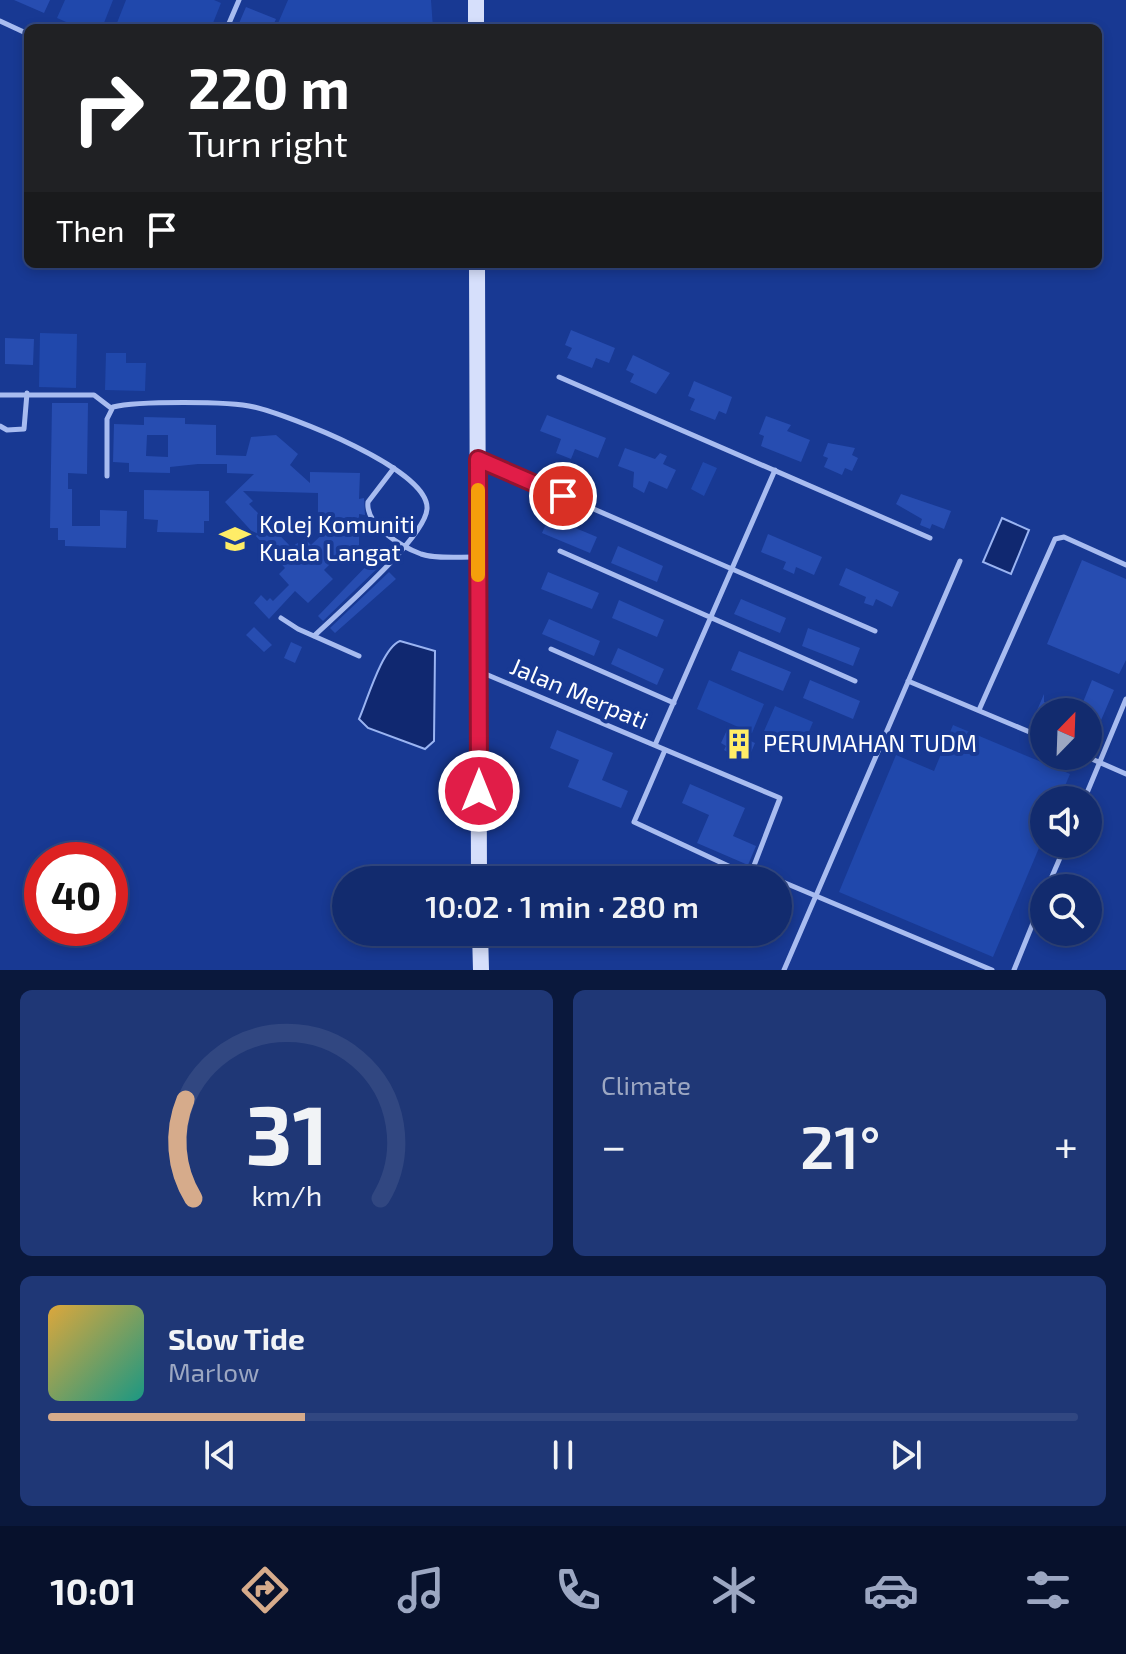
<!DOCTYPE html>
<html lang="en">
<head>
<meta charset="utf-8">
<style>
	body { margin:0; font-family:"Exo 2",sans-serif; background:#1f3776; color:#f1f3f6; height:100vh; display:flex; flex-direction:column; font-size:30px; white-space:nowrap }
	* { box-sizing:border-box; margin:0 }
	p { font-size:26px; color:#9ca7c2 }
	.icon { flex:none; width:44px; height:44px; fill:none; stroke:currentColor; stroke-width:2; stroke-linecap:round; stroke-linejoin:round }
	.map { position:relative; height:970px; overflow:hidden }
	.drawer { display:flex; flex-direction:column; gap:20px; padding:20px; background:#0a183c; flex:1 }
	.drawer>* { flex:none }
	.banner { position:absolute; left:24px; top:24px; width:1078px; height:244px; border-radius:12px; box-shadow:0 4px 12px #0003,0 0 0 2px #314781; background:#202124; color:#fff; overflow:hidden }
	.needle { width:52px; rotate:23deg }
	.buttons { position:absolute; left:1030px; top:698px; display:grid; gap:16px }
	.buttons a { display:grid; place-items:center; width:72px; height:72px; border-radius:50%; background:#122b6e; box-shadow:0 4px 12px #0003,0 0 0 2px #314781; font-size:40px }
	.speed { position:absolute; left:24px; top:842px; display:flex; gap:16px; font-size:40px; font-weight:700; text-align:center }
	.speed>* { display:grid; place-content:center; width:104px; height:104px; border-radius:50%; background:#122b6e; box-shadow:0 4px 12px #0003,0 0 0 2px #314781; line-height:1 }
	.speed .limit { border:12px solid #d22; background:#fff; color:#111 }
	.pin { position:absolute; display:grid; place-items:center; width:68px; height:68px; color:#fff; margin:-34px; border:4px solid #fff; border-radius:50%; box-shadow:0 2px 8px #0007 }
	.me { position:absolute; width:88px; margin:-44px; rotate:0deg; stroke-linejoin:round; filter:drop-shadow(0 0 6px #0008) }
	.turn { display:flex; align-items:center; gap:28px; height:168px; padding:0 32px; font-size:36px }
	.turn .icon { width:104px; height:104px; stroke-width:2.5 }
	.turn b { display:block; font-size:56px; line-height:68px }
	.then { display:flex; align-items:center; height:76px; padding:0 32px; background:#0003; gap:16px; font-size:30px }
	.big { font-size:60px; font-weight:600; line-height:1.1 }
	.drawer .tile { flex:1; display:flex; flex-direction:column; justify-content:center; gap:12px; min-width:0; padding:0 28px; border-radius:12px; background:#1f3776 }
	.drawer .dial { align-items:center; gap:0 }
	.dial svg { height:208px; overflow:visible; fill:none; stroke:#314781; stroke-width:7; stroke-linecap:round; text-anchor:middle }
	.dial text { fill:#f1f3f6; stroke:none }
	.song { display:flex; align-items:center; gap:24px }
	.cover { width:96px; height:96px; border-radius:12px; background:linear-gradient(135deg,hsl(40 70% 55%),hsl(170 70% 35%)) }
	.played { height:8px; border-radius:4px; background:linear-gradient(90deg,#d6ab8b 25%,#314781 25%) }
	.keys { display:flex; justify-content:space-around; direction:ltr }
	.heat { display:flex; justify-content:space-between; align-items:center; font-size:44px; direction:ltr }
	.drawer .tiles { flex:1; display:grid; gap:20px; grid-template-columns:1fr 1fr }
	.tile:last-child { grid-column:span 2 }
	.trip { position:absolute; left:332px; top:866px; width:460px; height:80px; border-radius:40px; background:#122b6e; box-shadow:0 4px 12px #0003,0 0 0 2px #314781; font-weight:600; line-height:80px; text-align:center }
	.tab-bar { display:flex; height:128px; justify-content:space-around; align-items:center; background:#07112c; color:#9ca7c2 }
	.tab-bar .icon { width:56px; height:56px }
	.tab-bar .selected { color:#d6ab8b }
	.tab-bar b { font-size:36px; color:#f1f3f6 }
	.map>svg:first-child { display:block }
</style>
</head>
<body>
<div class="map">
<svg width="1126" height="970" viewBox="0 0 1126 970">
	<rect width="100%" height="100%" fill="#183993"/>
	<!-- green -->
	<path fill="#2048ac" d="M65,0H113L102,28H80L57,18Z
		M126,0H214L221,3L211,28H115Z
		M288,0H431L433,28H276Z
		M40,333L77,334L76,388L39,387Z
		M106,353H126V363H146L145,391L105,390Z
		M703,462L717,468L704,496L691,489Z
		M709,680L764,704L752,733L697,709Z
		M775,706L813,722L802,748L764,731Z
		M953,725L1070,774L1059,800H1044V836L993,957L839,892L896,755L934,771Z"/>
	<!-- water -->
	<path fill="#102870" stroke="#9ab4f2" stroke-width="2" d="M1002,518L1029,530L1011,574L983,562Z
		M400,641L435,651L434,741L425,749L368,728L359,719C367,701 382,648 400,641Z"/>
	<!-- building -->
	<path fill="#274db1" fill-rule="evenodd" d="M14,0H50L44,13Z
		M246,7L276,19L272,28H237Z
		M571,330L615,348L609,363L596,358L592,368L567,358L572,348L565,345Z
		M5,338L34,339L33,365L5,364Z
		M633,355L670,373L656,394L630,382L634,374L626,370Z
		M694,381L732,397L726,414L719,411L715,420L690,410L695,399L688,396Z
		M52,403H88L87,474L68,473V489H72V526H100V510L127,511L126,548L65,546V540H58V528H50Z
		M547,415L606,438L598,458L575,449L571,459L556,453L561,439L540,431Z
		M766,416L791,425L787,431L810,440L801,462L761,446L764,436L759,434Z
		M144,417L185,418V424L216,425V455L246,456L251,437L276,435L298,454L290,465L310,483V472L360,473L359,499L364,498L365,515L359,514V549L346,548L324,570L333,579L308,603L295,591L269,619L254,603L261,595L267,601L270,598L273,601L289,585L279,574L285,568L225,502L254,474L227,473V464H198L170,467V473L129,472V463L113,462L114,424L144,425ZM147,435H168V457L146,456ZM243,491L318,493V516L328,517V529L311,545L305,539L291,547L249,504L253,501Z
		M828,443L855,448L852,455L858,458L852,471L845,468L842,475L824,467L828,458L823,456Z
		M625,448L655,459L660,453L667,456L663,464L676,470L667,489L649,481L644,493L633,487L634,472L618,466Z
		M144,490L209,491V521H204V533L157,532L158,520L144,519Z
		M901,494L951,511L944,529L932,524L930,529L920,525L922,519L896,504Z
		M549,517L597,537L590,553L542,533Z
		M768,534L822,557L814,575L796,567L794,574L783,569L786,562L761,552Z
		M618,546L663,566L657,582L611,563Z
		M375,557L382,564L323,621L318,616Z
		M1082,560L1126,579V660L1119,674L1047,644Z
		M846,568L899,592L892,607L876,599L873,606L864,603L866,597L839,585Z
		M389,572L396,579L335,633L330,628Z
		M548,572L599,593L592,609L541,589Z
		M741,599L786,618L780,633L734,614Z
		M619,600L664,620L657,637L612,618Z
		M549,619L600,641L594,656L542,634Z
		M254,627L272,645L264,652L246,635Z
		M808,628L860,648L853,666L802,646Z
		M291,642L302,647L295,663L284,658Z
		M618,648L664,669L657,685L611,664Z
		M739,651L791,672L783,691L731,670Z
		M810,680L860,701L853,719L803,698Z
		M1092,680L1114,690L1099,725L1088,730V712H1079Z
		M1044,694V702L1067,712H1044V727L1032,722Z
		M557,730L613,753L602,780L628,791L621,808L568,787L579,760L550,748Z
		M727,730L755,743L749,757L733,750L731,754L724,750L726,746L721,743Z
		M690,784L745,808L733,836L756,846L748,865L697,843L709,815L682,803Z"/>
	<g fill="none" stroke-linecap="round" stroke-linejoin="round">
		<!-- lane -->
		<path stroke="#a8bcf0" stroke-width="5" d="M0,21L28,34
			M227,28L239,0
			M559,377L930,538
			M0,395H94L111,408
			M0,426L7,430L24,429L27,393
			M483,461L875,631
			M394,468L368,502C365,525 402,547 421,554C437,559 456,557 473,557
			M107,476V419L113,407C136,401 230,401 254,407C288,415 430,469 427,509C425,538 337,614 314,636
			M560,551L855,681
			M281,618L298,629L359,656
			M551,649L674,703
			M483,673L780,798L750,876L634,822L665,750
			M908,681L1044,738
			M979,710L1055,539L1064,537L1126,565
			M655,745L775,470
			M1085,756L1126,774
			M1084,800L1126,699
			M778,880L992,970
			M1047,888L1066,844
			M443,932L454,937L479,938
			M784,970L960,561
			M1014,970L1044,896"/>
		<!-- secondary -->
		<path stroke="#d6dffb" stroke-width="16" d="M476,0V28
			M477,264L479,880
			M480,932L481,970"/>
	</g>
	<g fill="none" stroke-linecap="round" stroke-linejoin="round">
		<!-- route casing -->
		<g stroke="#92132f" stroke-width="20">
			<path id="route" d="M479,791L478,459L563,496"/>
		</g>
		<!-- route -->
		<use href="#route" stroke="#e11d48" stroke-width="14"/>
		<!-- slow -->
		<path stroke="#f59e0b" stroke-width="14" d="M478,490V575"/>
	</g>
	<!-- icons -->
	<defs>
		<g id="university-bare" transform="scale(2.4)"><path d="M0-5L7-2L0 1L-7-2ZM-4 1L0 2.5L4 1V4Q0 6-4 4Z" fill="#ffed67" stroke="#183993" stroke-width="2.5" paint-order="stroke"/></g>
		<g id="building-bare" transform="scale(2.4)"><path d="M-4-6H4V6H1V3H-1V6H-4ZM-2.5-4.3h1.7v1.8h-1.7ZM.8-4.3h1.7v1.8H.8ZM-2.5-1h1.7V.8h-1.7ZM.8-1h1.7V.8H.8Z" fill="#ffed67" stroke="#183993" stroke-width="2.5" paint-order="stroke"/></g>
	</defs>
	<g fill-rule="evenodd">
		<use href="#university-bare" x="235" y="539"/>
		<use href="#building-bare" x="739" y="744"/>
	</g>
	<g text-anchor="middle" stroke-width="8" stroke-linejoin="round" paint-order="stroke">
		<!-- poi labels -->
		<g font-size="24" fill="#fff" stroke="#183993" text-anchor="start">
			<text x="259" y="533">Kolej Komuniti<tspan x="259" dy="28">Kuala Langat</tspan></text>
			<text x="763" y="752">PERUMAHAN TUDM</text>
		</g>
		<!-- street labels -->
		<g font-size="24" fill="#fff" stroke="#183993">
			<text transform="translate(579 694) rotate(23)" y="8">Jalan Merpati</text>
		</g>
	</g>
</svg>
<div class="buttons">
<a><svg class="needle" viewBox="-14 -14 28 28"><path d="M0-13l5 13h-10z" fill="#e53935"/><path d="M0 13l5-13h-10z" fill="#9ca7c2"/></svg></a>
<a><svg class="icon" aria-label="sound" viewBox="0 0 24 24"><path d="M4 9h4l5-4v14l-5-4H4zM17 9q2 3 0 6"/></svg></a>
<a><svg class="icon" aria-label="search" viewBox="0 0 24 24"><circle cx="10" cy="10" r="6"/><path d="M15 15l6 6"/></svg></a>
</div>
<div class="speed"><div class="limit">40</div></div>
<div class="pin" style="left:563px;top:496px;background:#d93025"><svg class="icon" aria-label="arrive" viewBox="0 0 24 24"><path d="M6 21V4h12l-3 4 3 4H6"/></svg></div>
<svg class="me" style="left:479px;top:791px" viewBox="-20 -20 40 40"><circle r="17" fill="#e11d48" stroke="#fff" stroke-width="3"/><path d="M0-11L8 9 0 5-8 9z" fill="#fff"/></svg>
<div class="trip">10:02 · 1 min · 280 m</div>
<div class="banner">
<div class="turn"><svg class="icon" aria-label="right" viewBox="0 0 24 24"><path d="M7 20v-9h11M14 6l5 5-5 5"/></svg><div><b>220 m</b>Turn right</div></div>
<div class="then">Then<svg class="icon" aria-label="arrive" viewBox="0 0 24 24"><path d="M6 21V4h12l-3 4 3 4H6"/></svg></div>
</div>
</div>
<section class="drawer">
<div class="tiles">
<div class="tile dial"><svg viewBox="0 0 100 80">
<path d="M14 69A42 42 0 1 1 86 69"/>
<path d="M14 69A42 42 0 0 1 11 31" stroke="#d6ab8b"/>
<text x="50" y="56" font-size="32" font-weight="700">31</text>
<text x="50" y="72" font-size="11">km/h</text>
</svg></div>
<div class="tile"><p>Climate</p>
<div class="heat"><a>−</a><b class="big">21°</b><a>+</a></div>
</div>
<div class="tile">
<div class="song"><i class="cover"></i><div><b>Slow Tide</b><p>Marlow</p></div></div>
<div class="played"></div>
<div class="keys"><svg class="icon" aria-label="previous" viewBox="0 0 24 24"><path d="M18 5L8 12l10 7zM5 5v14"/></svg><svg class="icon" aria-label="pause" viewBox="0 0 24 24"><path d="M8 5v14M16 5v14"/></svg><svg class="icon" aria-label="next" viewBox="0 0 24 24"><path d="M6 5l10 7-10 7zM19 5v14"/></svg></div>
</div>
</div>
</section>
<nav class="tab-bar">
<b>10:01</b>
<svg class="icon selected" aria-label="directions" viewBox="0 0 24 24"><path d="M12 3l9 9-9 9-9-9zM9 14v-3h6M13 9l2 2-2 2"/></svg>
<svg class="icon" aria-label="music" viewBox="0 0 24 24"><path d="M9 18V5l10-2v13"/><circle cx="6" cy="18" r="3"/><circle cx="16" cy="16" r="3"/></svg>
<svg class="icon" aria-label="phone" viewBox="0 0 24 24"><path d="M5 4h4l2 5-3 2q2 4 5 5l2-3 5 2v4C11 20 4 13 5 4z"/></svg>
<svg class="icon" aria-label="climate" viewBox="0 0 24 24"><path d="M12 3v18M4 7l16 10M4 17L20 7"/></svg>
<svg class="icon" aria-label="car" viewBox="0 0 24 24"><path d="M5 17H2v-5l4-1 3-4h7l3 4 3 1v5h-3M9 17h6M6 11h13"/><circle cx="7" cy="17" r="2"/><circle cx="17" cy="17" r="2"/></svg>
<svg class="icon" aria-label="filters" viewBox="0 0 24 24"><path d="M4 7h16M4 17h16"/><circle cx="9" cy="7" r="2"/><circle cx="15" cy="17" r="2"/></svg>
</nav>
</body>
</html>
